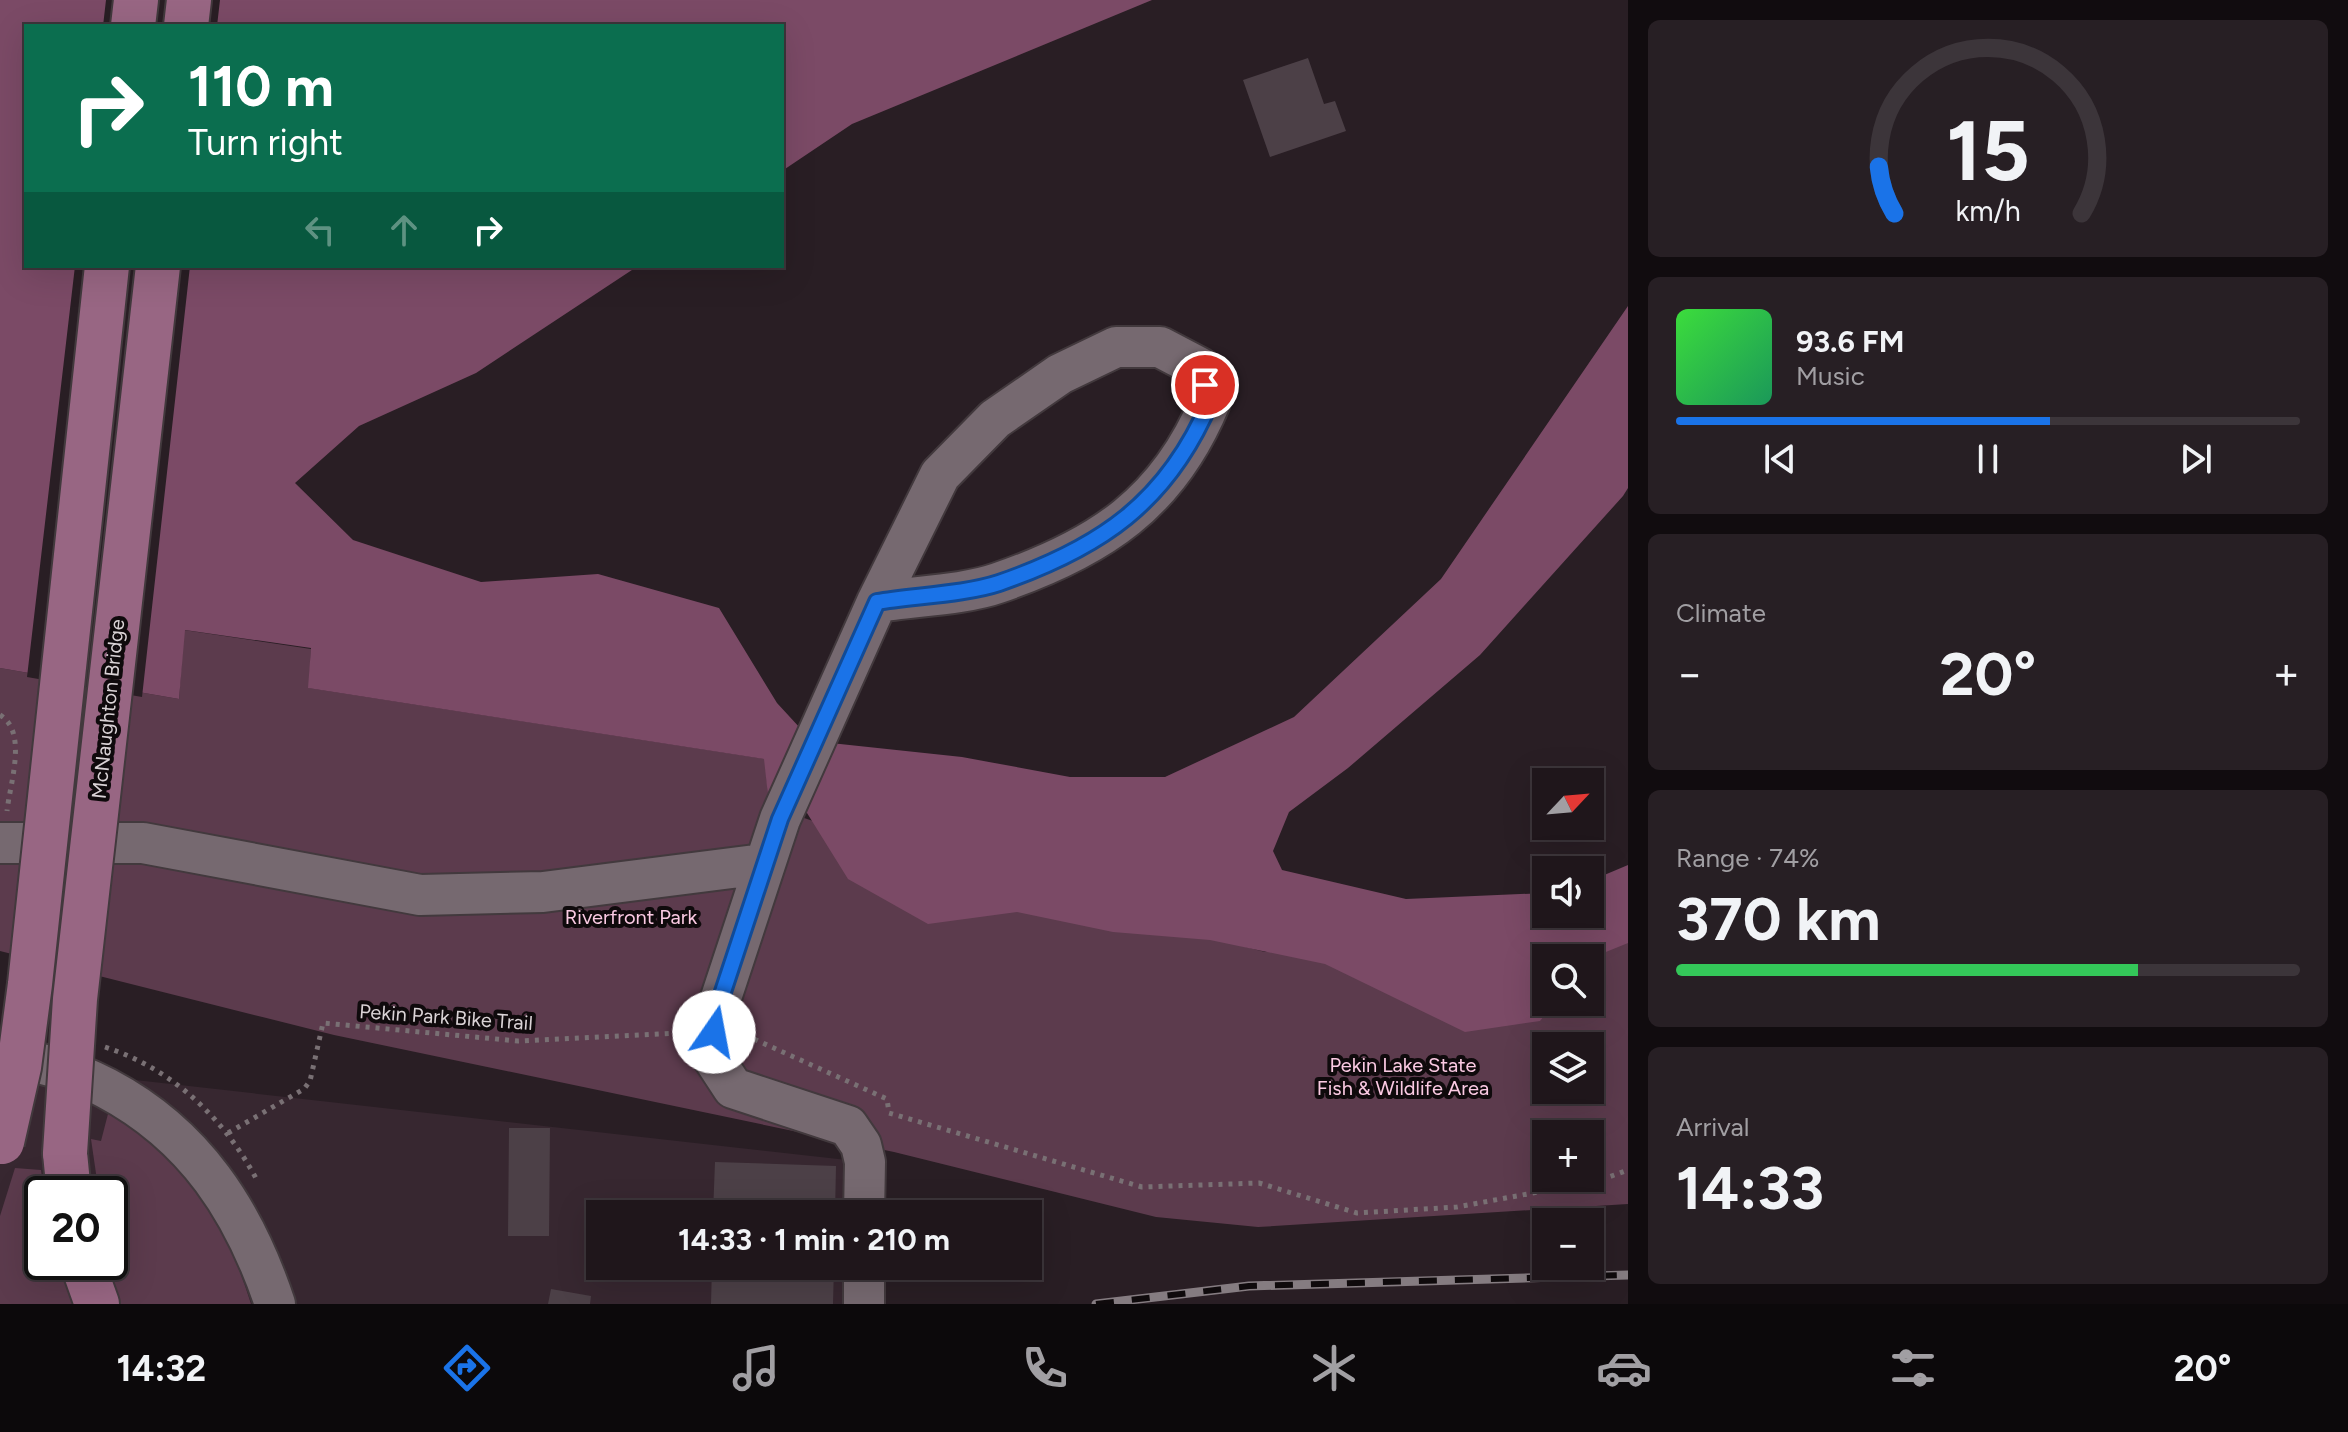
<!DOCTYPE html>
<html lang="en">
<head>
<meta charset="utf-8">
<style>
	body { margin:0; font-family:Figtree,sans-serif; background:#271f24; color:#f1f3f6; height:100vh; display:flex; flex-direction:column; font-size:30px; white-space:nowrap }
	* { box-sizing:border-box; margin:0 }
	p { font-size:26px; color:#a19fa3 }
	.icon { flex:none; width:44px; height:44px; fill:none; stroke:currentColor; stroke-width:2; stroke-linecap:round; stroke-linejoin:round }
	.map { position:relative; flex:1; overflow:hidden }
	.sheet { display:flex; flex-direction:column; gap:20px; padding:20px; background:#110c0f; width:720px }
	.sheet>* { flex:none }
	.hud { position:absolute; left:24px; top:24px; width:760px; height:244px; border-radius:0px; box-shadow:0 8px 32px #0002,0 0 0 2px #3c353a; background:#0b6e4f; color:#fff; overflow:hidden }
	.needle { width:52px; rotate:64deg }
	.fabs { position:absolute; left:1532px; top:768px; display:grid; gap:16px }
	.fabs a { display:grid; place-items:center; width:72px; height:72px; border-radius:0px; background:#1f161b; box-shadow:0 8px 32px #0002,0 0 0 2px #3c353a; font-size:40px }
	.speed { position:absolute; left:24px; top:1176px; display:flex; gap:16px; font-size:40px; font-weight:700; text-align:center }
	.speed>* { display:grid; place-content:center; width:104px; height:104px; border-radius:50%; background:#1f161b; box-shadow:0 8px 32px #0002,0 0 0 2px #3c353a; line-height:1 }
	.speed .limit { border:4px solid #111; border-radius:12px; background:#fff; color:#111 }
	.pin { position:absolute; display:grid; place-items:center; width:68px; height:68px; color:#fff; margin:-34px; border:4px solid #fff; border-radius:50%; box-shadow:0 2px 8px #0007 }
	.me { position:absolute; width:88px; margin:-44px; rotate:12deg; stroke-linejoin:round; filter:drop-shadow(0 0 6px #0008) }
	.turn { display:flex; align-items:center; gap:28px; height:168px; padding:0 32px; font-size:36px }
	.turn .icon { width:104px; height:104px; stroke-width:2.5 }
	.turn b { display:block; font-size:56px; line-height:68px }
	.lanes { display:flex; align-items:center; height:76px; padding:0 32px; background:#0003; justify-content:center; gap:40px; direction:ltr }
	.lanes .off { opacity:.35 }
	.big { font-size:60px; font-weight:700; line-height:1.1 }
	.sheet .card { flex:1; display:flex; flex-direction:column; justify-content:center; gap:12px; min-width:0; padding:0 28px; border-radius:12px; background:#271f24 }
	.sheet .dial { align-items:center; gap:0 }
	.dial svg { height:208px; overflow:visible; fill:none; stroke:#3c353a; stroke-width:7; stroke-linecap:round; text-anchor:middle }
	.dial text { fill:#f1f3f6; stroke:none }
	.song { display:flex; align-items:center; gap:24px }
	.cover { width:96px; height:96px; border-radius:12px; background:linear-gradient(135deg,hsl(120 70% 55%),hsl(150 70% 35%)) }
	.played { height:8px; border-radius:4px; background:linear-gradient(90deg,#1a73e8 60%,#3c353a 60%) }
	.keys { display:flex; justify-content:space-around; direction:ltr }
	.heat { display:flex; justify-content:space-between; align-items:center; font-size:44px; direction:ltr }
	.charge { height:12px; border-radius:6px; background:linear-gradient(90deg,#34c759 74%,#3c353a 0) }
	.trip { position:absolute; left:586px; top:1200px; width:456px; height:80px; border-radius:0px; background:#1f161b; box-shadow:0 8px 32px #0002,0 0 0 2px #3c353a; font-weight:700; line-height:80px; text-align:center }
	.tabs { display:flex; height:128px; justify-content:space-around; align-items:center; background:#0c090b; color:#a19fa3 }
	.tabs .icon { width:56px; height:56px }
	.tabs .selected { color:#1a73e8 }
	.tabs b { font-size:36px; color:#f1f3f6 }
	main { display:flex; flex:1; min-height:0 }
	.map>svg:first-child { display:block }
</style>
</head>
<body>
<main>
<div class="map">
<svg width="1628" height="1304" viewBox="0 0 1628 1304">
	<rect width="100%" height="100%" fill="#291e24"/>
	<!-- built -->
	<path fill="#372730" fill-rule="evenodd" d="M0,1060L19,1067L865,1162L864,1214H600V1266H864L863,1304H0ZM42,1194H110V1262H42Z"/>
	<!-- green -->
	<path fill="#5c3b4d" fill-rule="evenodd" d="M184,630L311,649L309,688L765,759L769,806L977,877L1265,952L1590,914L1628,905V1204L1258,1227L1156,1217L894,1152L334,1035L0,951V668L179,699ZM1546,958H1590V1002H1546ZM1546,1046H1590V1090H1546ZM1546,1134H1590V1178H1546Z
		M109,1110C183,1151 227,1225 251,1304H117L110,1262V1194H99L91,1139L101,1141Z
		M15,1168L41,1170L44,1194L42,1262H58L74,1304H0V1216Z"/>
	<!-- water -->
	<path fill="#7b4a66" d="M0,0H1152L852,124L782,171V26H26V266H638L476,373L359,426L295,483L353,540L481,582L598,574L719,608L777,703L812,741L962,757L1070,777H1165L1294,717L1441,579L1628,306V488L1623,496L1480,655L1348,768L1289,812L1273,851L1282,870L1406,899L1546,893V914H1590V881L1628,865V943L1596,956L1590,963V958H1546V1002H1555L1540,1021L1465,1032L1325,964L1210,940L1113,932L1017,912L928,924L848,879L807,813L769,805L764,759L308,688L311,648L185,630L179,699L0,668Z"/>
	<!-- pier -->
	<path fill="#291e24" d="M106,0H220L217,26H103Z
		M75,266H190L142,697L27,677Z"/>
	<!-- building -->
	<path fill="#4c4047" d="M1308,58L1324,104L1335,101L1346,131L1270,157L1243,80Z
		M509,1128H550L549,1236H508Z
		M715,1162L836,1166L835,1214H713Z
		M712,1266H834L833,1304H711Z
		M551,1289L591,1296L590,1304H548Z"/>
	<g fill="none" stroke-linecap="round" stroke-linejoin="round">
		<!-- minor casing -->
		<g stroke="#42393d" stroke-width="44">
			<path id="minor" d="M0,843H143L420,895L543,892L763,864
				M0,1060C37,1059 74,1071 106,1088C195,1135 244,1211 275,1304
				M864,1214L865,1162L861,1145L848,1126L733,1088L712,1056L714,1019L780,819L877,602L940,475L995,419L1060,374L1116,347H1160L1200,368L1210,402C1168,503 1100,548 998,583C964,595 914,596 877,602
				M864,1304V1266"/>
		</g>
		<!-- major casing -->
		<g stroke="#42393d" stroke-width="48">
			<path id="major" d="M133,26L136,0
				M186,26L189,0
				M65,1153L69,1194
				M82,1262L97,1304"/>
		</g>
		<!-- path -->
		<path stroke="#797074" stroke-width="5" stroke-dasharray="4 6" stroke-linecap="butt" d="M0,715C28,732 10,783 7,811
			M745,1035L887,1099L889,1113L1142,1187L1259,1183L1357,1213L1457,1207L1598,1181L1628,1170
			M105,1047C173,1069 225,1119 258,1182
			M228,1133L304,1089L310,1081L323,1023L518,1041L679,1033"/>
		<!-- minor -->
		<use href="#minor" stroke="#766970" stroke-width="40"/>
		<!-- major -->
		<use href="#major" stroke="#986683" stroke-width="44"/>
		<!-- rail casing -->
		<g stroke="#857c81" stroke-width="9">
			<path id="rail" d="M1096,1304L1249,1286L1628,1275"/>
		</g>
		<!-- rail -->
		<use href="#rail" stroke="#0f0a0c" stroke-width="6" stroke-dasharray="18" stroke-linecap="butt"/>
		<!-- major-bridge casing -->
		<g stroke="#42393d" stroke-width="48" stroke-linecap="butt">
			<path id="major-bridge" d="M2,1142L19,1067L30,984L107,266
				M65,1153L75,999L158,266"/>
		</g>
		<!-- major-bridge -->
		<use href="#major-bridge" stroke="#986683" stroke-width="44"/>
	</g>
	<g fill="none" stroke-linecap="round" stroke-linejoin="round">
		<!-- route casing -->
		<g stroke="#114b97" stroke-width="20">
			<path id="route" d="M714,1032V1019L780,819L877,602C912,596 966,594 999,583C1100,548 1167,503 1210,402L1205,385"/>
		</g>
		<!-- route -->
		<use href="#route" stroke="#1a73e8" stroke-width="14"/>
	</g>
	<g text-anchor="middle" stroke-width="8" stroke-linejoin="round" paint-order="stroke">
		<!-- street labels -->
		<g font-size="20" fill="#dad3d6" stroke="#0f0a0c">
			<text transform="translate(108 709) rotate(-84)" y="7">McNaughton Bridge</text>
			<text transform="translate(446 1017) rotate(4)" y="7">Pekin Park Bike Trail</text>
		</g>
		<!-- park labels -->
		<g font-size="20" fill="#fbcae3" stroke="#0f0a0c">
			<text x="631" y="924">Riverfront Park</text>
			<text x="1403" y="1072">Pekin Lake State<tspan x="1403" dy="23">Fish &amp; Wildlife Area</tspan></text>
		</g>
	</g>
</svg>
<div class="fabs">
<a><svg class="needle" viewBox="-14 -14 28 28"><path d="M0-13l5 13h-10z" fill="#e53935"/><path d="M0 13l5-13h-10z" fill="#a19fa3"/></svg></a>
<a><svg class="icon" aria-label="sound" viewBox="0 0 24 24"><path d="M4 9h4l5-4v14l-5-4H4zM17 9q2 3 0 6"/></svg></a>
<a><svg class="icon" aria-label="search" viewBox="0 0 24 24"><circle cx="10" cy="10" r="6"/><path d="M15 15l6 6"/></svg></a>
<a><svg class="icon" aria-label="layers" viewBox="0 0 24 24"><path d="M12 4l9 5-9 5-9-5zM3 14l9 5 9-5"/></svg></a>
<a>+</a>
<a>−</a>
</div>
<div class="speed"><div class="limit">20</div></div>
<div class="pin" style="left:1205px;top:385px;background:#d93025"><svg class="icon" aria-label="arrive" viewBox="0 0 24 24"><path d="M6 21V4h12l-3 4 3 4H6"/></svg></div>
<svg class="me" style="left:714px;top:1032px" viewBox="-20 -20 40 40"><circle r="19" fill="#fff"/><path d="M0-13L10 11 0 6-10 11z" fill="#1a73e8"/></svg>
<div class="trip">14:33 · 1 min · 210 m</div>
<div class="hud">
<div class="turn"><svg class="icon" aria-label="right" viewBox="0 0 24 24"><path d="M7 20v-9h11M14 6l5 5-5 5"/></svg><div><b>110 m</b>Turn right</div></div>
<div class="lanes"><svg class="icon off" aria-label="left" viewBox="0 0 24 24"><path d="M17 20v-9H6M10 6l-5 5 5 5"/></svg><svg class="icon off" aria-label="ahead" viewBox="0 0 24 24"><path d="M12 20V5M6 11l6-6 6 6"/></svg><svg class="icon" aria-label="right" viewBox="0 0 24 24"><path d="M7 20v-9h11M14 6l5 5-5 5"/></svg></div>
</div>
</div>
<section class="sheet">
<div class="card dial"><svg viewBox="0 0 100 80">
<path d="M14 69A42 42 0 1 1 86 69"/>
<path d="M14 69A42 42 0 0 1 8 51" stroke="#1a73e8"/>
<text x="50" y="56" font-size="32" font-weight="700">15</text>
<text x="50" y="72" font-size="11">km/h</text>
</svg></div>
<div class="card">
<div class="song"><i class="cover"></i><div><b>93.6 FM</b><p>Music</p></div></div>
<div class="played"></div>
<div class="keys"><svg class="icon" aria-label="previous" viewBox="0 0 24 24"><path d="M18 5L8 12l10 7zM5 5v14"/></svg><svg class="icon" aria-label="pause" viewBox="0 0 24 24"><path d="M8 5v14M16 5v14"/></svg><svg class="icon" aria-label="next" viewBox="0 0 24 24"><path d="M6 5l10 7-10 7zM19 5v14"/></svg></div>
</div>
<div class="card"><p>Climate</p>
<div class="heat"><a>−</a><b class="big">20°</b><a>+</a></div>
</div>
<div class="card"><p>Range · 74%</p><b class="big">370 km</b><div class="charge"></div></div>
<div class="card"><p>Arrival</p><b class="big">14:33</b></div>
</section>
</main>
<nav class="tabs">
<b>14:32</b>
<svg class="icon selected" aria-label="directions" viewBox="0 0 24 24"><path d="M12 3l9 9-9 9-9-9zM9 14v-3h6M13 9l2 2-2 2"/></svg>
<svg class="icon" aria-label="music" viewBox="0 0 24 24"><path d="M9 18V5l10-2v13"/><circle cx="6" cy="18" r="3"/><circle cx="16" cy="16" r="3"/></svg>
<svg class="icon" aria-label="phone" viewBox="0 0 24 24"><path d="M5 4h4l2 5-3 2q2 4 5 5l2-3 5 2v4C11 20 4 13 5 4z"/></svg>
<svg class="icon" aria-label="climate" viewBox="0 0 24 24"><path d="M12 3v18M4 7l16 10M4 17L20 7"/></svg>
<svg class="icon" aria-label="car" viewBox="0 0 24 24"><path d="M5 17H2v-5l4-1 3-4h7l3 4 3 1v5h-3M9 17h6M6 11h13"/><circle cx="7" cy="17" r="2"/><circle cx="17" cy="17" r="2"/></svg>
<svg class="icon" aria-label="filters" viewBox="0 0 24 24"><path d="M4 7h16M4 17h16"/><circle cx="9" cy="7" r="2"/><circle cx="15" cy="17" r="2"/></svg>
<b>20°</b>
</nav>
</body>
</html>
